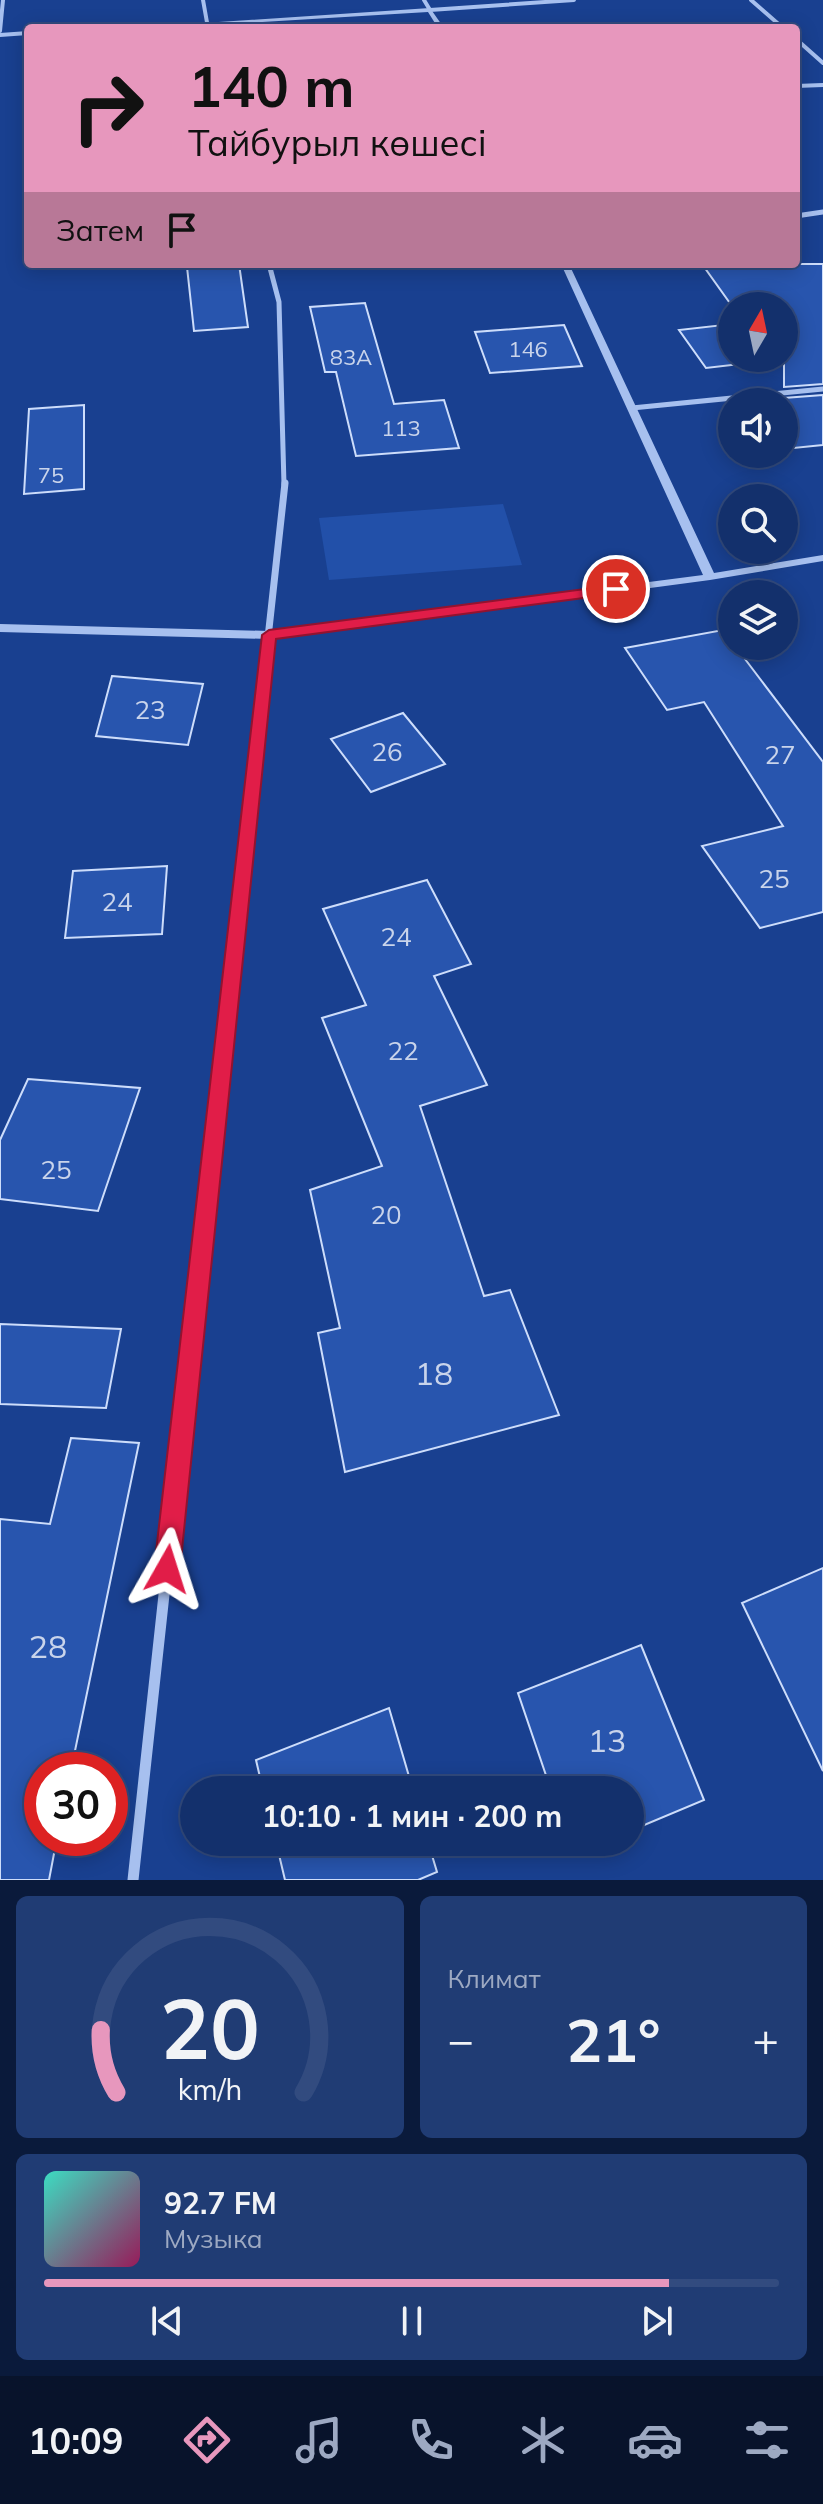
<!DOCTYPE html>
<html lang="ru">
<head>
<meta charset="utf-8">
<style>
	body { margin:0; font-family:Mulish,sans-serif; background:#203c74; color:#f1f3f6; height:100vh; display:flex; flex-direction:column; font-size:30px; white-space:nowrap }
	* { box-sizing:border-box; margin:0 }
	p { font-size:26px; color:#9da9c2 }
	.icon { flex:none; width:44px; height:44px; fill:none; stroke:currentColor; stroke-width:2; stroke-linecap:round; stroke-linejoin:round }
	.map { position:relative; height:1880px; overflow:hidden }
	.drawer { display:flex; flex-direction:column; gap:16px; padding:16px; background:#0a1a3b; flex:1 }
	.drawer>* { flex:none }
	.hud { position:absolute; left:24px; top:24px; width:776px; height:244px; border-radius:8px; box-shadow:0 4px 20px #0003,0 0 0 2px #324b7f; background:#e797bd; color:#111; overflow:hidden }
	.needle { width:52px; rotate:9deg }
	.fabs { position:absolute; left:718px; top:292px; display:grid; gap:16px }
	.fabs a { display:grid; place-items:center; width:80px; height:80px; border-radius:50%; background:#13306c; box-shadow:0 4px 20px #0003,0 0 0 2px #324b7f; font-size:40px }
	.speed { position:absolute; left:24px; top:1752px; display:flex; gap:16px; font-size:40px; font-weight:700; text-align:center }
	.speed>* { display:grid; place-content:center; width:104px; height:104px; border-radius:50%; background:#13306c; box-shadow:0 4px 20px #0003,0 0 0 2px #324b7f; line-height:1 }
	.speed .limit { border:12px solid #d22; background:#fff; color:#111 }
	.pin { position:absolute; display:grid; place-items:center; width:68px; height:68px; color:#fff; margin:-34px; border:4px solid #fff; border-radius:50%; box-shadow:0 2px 8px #0007 }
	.me { position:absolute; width:88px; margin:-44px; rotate:6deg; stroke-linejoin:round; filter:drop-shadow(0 0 6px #0008) }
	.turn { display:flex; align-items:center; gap:28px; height:168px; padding:0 32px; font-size:36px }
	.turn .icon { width:104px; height:104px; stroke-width:2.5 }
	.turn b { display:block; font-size:56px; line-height:68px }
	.then { display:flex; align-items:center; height:76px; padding:0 32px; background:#0003; gap:16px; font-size:30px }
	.big { font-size:60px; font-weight:700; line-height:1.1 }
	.drawer .widget { flex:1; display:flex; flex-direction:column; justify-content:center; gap:12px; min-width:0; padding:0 28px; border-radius:12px; background:#203c74 }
	.drawer .dial { align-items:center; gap:0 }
	.dial svg { height:208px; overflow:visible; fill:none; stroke:#324b7f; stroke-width:7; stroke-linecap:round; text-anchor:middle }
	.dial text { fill:#f1f3f6; stroke:none }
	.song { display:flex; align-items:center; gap:24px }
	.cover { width:96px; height:96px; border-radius:12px; background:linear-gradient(135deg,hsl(170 70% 55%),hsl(330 70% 35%)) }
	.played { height:8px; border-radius:4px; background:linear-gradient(90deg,#e797bd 85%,#324b7f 85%) }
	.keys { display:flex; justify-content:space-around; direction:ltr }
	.heat { display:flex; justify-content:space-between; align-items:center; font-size:44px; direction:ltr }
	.drawer .tiles { flex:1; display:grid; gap:16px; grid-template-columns:1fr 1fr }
	.widget:last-child { grid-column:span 2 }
	.trip { position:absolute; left:180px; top:1776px; width:464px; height:80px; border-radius:40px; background:#13306c; box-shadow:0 4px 20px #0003,0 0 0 2px #324b7f; font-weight:700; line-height:80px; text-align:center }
	.tabs { display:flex; height:128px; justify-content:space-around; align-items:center; background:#08132b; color:#9da9c2 }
	.tabs .icon { width:56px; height:56px }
	.tabs .active { color:#e797bd }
	.tabs b { font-size:36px; color:#f1f3f6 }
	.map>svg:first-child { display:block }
</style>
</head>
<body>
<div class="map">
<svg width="823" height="1880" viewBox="0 0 823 1880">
	<rect width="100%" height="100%" fill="#194090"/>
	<!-- green -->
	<path fill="#2250a9" d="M503,504L522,565L329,580L319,518Z"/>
	<!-- building -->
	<path fill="#2855ae" stroke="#cdddfb" stroke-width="2" d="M239,264L248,327L194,331L187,267Z
		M702,264H823V384L784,387V359L706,368L679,330L732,324V358H784V306H732Z
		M365,303L394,404L444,400L459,448L356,456L336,372H325L310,307Z
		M564,325L582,366L490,373L475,332Z
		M823,395V445L784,449V398Z
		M84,405V489L24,494L29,409Z
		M723,630L823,762V912L760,928L702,846L783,826L704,702L667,710L625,648Z
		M112,676L203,684L188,745L96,736Z
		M403,713L445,764L371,792L331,739Z
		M167,866L162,934L65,938L73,871Z
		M427,880L471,964L434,976L487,1085L420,1106L484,1296L510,1290L559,1415L345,1472L318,1333L340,1328L310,1190L382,1166L322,1018L366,1005L323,909Z
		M28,1079L140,1088L98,1211L0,1199V1140Z
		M0,1324L121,1329L106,1408L0,1404Z
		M71,1438L139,1443L71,1770H42V1838H57L49,1880H0V1519L50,1524Z
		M823,1568V1771L742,1603Z
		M641,1645L704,1800L630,1831V1790H551L518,1693Z
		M389,1708L413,1790H263L256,1760Z
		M276,1842H428L437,1872L418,1880H285Z"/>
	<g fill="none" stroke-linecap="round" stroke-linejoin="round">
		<!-- minor-far4 -->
		<path stroke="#a7c0ef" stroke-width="4" d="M203,0L208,28
			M424,0L430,10L574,0
			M751,0L783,28
			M0,31L3,0
			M796,39L823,63
			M796,86L823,85"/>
		<!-- minor-far3 -->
		<path stroke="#a7c0ef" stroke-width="5" d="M796,216L823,212
			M269,264L279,302L284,485
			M632,408L823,389"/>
		<!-- minor-far2 -->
		<path stroke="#a7c0ef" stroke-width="7" d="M246,838L285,483"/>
		<!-- minor-far1 -->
		<path stroke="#a7c0ef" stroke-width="9" d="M197,1293L246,836"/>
		<!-- minor -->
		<path stroke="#a7c0ef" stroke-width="11" d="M133,1880L197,1291"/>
		<!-- tertiary -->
		<path fill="#a7c0ef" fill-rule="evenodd" d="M430,8L444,28H438L428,12L163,28H129Z
			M28,31V35L0,37V33Z
			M561,264H569L714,573L823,555V561L710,580L269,639L0,632V624L269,631L703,575Z"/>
	</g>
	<!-- route -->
	<path fill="#e11d48" stroke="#92132f" stroke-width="2" d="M616,585L621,586V593L276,639L180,1569L176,1578L167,1581L158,1578L154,1569L262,635L269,630Z"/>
	<g text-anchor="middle" stroke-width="8" stroke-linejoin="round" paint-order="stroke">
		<!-- far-number labels -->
		<g font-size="22" fill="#c9d4eb">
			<text x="528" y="357">146</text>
			<text x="351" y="365">83А</text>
			<text x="401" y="436">113</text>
			<text x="51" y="483">75</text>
		</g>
		<!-- number labels -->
		<g font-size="26" fill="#c9d4eb">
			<text x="150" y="719">23</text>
			<text x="387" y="761">26</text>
			<text x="780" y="764">27</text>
			<text x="774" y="888">25</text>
			<text x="117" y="911">24</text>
			<text x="396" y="946">24</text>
			<text x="403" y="1060">22</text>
			<text x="56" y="1179">25</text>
			<text x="386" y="1224">20</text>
		</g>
		<!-- near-number labels -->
		<g font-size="32" fill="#c9d4eb">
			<text x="434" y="1385">18</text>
			<text x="48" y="1658">28</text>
			<text x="607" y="1752">13</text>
		</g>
	</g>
</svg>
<div class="fabs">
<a><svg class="needle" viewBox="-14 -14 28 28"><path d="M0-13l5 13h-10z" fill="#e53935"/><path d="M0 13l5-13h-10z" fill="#9da9c2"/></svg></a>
<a><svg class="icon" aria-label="sound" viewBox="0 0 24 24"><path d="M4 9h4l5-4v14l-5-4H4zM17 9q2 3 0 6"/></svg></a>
<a><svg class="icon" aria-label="search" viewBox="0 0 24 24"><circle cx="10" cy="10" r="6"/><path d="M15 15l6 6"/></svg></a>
<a><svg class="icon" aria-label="layers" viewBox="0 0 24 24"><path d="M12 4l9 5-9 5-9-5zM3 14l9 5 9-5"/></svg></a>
</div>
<div class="speed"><div class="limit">30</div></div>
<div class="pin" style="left:616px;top:589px;background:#d93025"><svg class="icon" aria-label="arrive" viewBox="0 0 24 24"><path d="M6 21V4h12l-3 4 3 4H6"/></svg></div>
<svg class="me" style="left:167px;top:1569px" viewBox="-20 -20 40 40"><path d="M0-17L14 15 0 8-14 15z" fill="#e11d48" stroke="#fff" stroke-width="4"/></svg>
<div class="trip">10:10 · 1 мин · 200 m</div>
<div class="hud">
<div class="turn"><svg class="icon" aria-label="right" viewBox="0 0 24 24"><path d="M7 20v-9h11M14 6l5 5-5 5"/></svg><div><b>140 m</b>Тайбурыл көшесі</div></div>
<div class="then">Затем<svg class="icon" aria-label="arrive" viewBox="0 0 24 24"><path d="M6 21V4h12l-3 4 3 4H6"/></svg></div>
</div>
</div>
<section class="drawer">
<div class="tiles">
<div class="widget dial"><svg viewBox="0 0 100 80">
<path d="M14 69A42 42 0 1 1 86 69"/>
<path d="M14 69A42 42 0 0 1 8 45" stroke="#e797bd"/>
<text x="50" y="56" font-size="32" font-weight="700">20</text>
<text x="50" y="72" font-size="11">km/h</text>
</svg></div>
<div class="widget"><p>Климат</p>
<div class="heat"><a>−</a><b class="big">21°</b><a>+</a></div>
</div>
<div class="widget">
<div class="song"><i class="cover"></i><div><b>92.7 FM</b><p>Музыка</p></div></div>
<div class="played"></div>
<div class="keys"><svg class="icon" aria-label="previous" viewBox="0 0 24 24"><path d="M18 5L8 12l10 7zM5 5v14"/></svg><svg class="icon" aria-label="pause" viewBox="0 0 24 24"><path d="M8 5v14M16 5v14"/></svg><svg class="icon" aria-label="next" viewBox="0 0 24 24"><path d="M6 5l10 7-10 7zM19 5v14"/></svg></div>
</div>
</div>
</section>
<nav class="tabs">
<b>10:09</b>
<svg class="icon active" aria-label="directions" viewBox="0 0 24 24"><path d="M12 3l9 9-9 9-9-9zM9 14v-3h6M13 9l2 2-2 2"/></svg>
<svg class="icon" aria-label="music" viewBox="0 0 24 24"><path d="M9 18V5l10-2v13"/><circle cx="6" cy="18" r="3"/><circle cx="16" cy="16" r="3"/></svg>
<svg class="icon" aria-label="phone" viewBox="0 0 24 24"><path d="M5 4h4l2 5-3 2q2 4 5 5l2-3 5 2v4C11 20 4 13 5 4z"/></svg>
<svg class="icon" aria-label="climate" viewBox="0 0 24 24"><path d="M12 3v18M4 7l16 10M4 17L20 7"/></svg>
<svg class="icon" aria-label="car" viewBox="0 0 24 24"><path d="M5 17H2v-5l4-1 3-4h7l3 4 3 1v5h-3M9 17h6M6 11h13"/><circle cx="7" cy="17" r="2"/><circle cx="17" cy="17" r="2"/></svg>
<svg class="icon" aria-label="filters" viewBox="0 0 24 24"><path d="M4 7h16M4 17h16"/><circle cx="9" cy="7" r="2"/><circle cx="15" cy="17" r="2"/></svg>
</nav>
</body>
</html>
